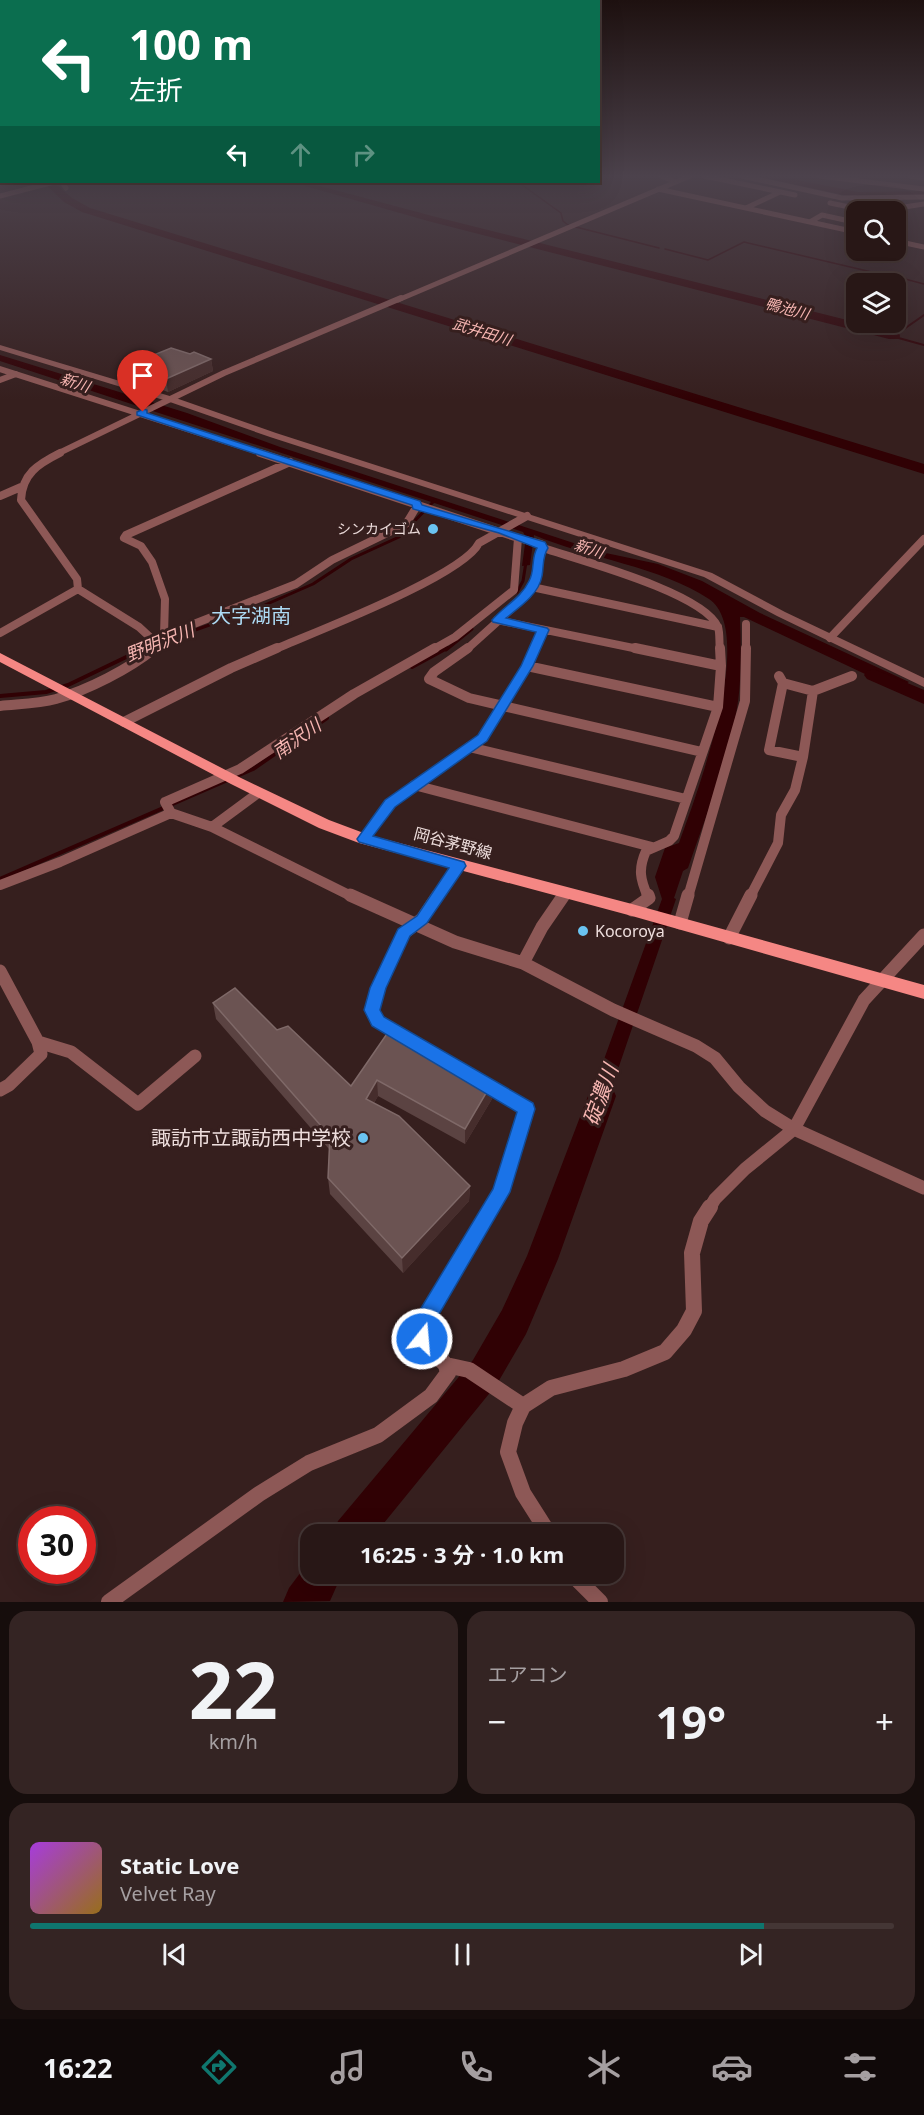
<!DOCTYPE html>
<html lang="ja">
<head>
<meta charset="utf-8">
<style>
	body { margin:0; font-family:"Noto Sans","Noto Sans JP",sans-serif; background:#342423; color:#f1f3f6; height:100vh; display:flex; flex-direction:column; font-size:22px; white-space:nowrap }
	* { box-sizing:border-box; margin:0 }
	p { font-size:20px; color:#a59fa1 }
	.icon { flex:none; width:33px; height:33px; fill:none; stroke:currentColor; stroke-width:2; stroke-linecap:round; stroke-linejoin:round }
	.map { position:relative; height:1602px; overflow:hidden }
	.details { display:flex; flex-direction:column; gap:9px; padding:9px; background:#160d0c; flex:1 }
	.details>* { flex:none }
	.guide { position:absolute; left:0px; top:0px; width:600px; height:183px; box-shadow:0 6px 24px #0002,0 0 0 2px #443635; background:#0b6e4f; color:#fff; overflow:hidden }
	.buttons { position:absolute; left:846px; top:201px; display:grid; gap:12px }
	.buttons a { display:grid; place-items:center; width:60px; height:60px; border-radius:12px; background:#281716; box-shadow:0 6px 24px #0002,0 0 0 2px #443635; font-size:30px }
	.speed { position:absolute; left:18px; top:1506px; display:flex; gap:12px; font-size:30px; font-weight:700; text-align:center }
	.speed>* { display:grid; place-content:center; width:78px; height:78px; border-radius:50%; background:#281716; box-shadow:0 6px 24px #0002,0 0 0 2px #443635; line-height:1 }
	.speed .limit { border:9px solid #d22; background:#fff; color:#111 }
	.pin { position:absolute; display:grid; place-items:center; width:51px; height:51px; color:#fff; margin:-62px -26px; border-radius:50% 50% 50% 0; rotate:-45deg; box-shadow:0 0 6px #0007 }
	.pin .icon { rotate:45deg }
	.me { position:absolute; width:66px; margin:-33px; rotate:17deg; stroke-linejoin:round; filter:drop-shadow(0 0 4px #0008) }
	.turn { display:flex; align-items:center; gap:21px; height:126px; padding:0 30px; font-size:27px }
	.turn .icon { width:78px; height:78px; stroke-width:2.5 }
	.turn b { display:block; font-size:42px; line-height:51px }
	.lanes { display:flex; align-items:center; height:57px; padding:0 30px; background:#0003; justify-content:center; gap:30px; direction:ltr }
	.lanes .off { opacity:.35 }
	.big { font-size:45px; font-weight:700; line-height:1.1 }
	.details .tile { flex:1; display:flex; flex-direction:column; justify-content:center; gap:9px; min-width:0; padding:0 21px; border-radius:18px; background:#342423 }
	.details .dial { align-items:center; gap:0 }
	.dial b { font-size:78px; line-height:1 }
	.song { display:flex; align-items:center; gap:18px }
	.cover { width:72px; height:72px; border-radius:9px; background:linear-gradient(135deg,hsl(280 70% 55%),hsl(40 70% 35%)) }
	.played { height:6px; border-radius:3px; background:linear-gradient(90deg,#0f766e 85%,#443635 85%) }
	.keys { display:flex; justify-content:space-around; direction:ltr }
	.heat { display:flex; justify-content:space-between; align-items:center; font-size:33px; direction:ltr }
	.details .tiles { flex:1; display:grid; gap:9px; grid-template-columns:1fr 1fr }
	.tile:last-child { grid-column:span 2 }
	.trip { position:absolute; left:300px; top:1524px; width:324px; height:60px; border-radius:18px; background:#281716; box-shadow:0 6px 24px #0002,0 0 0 2px #443635; font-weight:700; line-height:60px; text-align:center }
	.tabs { display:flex; height:96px; justify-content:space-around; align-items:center; background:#100909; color:#a59fa1 }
	.tabs .icon { width:42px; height:42px }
	.tabs .active { color:#0f766e }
	.tabs b { font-size:27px; color:#f1f3f6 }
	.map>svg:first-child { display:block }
</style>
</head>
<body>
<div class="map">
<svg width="924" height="1602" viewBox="0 0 924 1602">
	<rect width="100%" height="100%" fill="#361f1e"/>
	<!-- water -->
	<path fill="#300104" d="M0,355L187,413L280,447L601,552L658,564L702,581L760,613L909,682L897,689L744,617H740C741,649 742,683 736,714C726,767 705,818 688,868L683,871L674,898L676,899L599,1125L581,1123L662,899L655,877L665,848L679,843C695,799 758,632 709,599C661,567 588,558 534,535L530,565L522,566L526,537L523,532L0,361Z"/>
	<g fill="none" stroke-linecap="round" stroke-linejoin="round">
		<!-- stream-far3 -->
		<path stroke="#300104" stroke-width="1.5" d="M518,182L561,213L563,221L568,225L659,248
			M665,249L708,260L744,242L897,278
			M905,279L924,284"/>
		<!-- stream-far2 -->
		<path stroke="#300104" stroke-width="2" d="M894,336L924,315
			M895,337L924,345"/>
		<!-- stream-far1 -->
		<path stroke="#300104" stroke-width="3" d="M517,592L523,581L526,562
			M164,641L258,608L313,584L351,559L399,537L435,500
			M143,650L154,644
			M446,650L472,629"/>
		<!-- stream -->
		<path stroke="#300104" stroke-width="4" d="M412,667L447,648
			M0,696L46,692L68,685L145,648
			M0,879L253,769L327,718"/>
		<!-- river -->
		<path fill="#300104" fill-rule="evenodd" d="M755,176H776L858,192L924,191V197L858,198Z
			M43,182H53L72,198L90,208L924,464V474L82,212L64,202Z
			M291,182H305L436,217L899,333L900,336L899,339H889L428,221Z
			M874,669L924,690V704L867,679L864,675L867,671Z
			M602,1084L612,1087L616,1096L558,1259L526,1334L497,1384L375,1534H332L338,1521L473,1360L502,1310L527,1256L588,1096L592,1087Z
			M310,1560V1574H342L330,1601L283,1602L289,1588Z"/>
		<!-- minor-far5 -->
		<path stroke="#8d5856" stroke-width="5" d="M661,176L676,182
			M704,176L795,195
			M742,176L842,198L924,197
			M820,176L924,189
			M910,176L924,178
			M62,182L66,188
			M658,189L856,232
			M0,196L54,182
			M830,203L874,212
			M746,208L780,192
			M872,212L924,204
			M896,216L902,217
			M810,222L822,215L854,222
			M896,241L924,247
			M398,300L690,176"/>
		<!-- minor-far4 -->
		<path stroke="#8d5856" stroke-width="6" d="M0,369L265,454
			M0,380L16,374
			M57,454L224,373L401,298"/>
		<!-- minor-far3 -->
		<path stroke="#8d5856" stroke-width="8" d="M60,453C38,464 22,474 21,500L77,579L78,589
			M260,453L518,538L514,590L455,637L432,650
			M0,496L21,487
			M518,538L541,544L543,548
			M532,587L718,627
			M78,589L139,627L153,640L296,584L332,560L406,524L417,506
			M497,620L643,650
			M0,633L78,589
			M830,638L924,539
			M154,650L164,635L165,599L152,562L141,546L124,538L126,535L290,462
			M273,650C312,633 463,576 479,543L527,516
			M466,650L527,595L537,578L539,553L543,548C579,560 704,593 718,627C720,633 719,643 720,650
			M534,650L543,630
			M746,650V624"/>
		<!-- minor-far2 -->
		<path stroke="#8d5856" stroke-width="10" d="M468,648L434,672L429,679L469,698L702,752
			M635,648L721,666
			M527,666L718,707
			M779,676L783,683L813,691
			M783,683L769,750L803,757
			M0,706C18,704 38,704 56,699C88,690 129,669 155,648
			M124,722L231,668L277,648
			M469,747L686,799
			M414,785L652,847
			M258,793L212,827L353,897
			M171,813L212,827
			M364,839L390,803L483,738L527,666L535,648
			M0,885L60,862L171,813L165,802L240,769L354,694L435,648
			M437,897L458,865
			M563,897L566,893
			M648,897C640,879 638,869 646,851L669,841L674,836L718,707L721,666L720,648
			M688,897L745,701L746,648
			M750,897L778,843L781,815L795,790L803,757L813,691L852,676"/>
		<!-- minor-far1 -->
		<path stroke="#8d5856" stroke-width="13" d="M350,895L455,942L523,963L613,1010L696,1046L715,1058L739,1087L765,1111L794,1129L924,1188
			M632,910L649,898L648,895
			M680,923L688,895
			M729,938L751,895
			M523,963L542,927L564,895
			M0,971L38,1042L41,1054L9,1085L0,1090
			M400,1035L378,1021L372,1010L378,988L404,933L422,919L438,895
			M38,1042L71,1052L138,1104L195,1056
			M481,1082L526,1109L501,1192L491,1209
			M709,1209L715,1199L745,1169L794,1129L864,1000L924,935"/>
		<!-- minor -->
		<path stroke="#8d5856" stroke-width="16" d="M492,1207L426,1318L421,1339L446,1365L469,1370L523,1406
			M549,1534L523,1493L508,1452L515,1423L523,1406L551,1388L624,1369L665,1352L684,1330L694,1311L692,1253L701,1221L710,1207
			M572,1574L600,1602
			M109,1602L259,1494L309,1463L378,1435L431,1396L448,1373L446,1365"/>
		<!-- tertiary -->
		<path fill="#8d5856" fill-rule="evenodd" d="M0,345L173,397L276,433L712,573L785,612L924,678V687L777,616L704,577L270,437L167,401L0,350Z"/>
		<!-- primary -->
		<path fill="#f58784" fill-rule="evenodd" d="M0,653L241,778L329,820L369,835L632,904L924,985V999L632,916L359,843L319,828L231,784L0,662Z"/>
	</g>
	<!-- wall -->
	<path fill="#5b4342" d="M190,354L211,359L213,371L168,392L131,378L129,365Z
		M213,1003L277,1030L351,1086L393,1025L492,1099L465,1144L378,1096L374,1103L470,1186L469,1201L403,1273L330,1194L328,1178L329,1149L216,1019Z"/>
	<!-- shaded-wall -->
	<path fill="#462d2c" d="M211,359L213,371L168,392L166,379Z
		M377,1080L378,1096L367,1115L366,1099Z
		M492,1083V1099L465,1144V1129Z
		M470,1186L469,1201L403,1273L402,1258Z"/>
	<!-- building -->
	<path fill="#6b5352" stroke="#7f6968" stroke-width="1.5" d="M171,348L190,354L194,352L211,359L166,379L129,365Z
		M235,988L277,1030L288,1026L351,1086L393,1025L492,1083L465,1129L377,1080L366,1099L399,1116L470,1186L402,1258L328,1178L330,1136L213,1003Z"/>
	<!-- sky -->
	<linearGradient id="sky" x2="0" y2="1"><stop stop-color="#1e1110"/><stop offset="0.44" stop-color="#4c424c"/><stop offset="1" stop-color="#4c424c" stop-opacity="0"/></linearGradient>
	<rect width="924" height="400" fill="url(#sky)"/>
	<!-- route -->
	<path fill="#1a73e8" stroke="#114b97" stroke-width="1.5" d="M143,409L147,410V413L420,501L422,505L545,542L548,548C542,557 544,566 542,576C539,594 520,607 506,618L547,628L549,630L533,666L487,741L395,807L373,836L464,862L466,866L427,923L410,936L386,988L380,1010L384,1017L533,1103L535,1109L510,1192L435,1321L429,1346L422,1349L414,1346L411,1339L415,1318L493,1189L517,1112L372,1026L364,1010L370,988L398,929L417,916L449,868L359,842L357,839L385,800L478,735L521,666L536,632L493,622L492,620C504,606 521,598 529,581C535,571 531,558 537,548L499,533L413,509L412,505L137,415V412Z"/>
	<!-- markers -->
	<g fill="#6ac3f1" stroke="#361f1e" stroke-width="2">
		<circle cx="433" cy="529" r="6"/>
		<circle cx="583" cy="931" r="6"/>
		<circle cx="363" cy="1138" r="6"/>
	</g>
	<g text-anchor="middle" stroke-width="6" stroke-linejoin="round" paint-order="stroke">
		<!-- far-poi labels -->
		<g font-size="14" fill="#eddddc" stroke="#361f1e" text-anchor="end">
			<text x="421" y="534">シンカイゴム</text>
		</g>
		<!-- far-water labels -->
		<g font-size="15" font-style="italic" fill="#f7b6b2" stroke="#361f1e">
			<text transform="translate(787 309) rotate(15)" y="5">鴨池川</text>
			<text transform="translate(482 332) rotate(17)" y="5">武井田川</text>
			<text transform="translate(75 383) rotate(18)" y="5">新川</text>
			<text transform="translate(589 549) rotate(18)" y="5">新川</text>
		</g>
		<!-- street labels -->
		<g font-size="16" fill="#eddddc" stroke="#361f1e">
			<text transform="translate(453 843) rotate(15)" y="6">岡谷茅野線</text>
		</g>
		<!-- poi labels -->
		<g font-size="16" fill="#eddddc" stroke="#361f1e" text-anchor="start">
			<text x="595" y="937">Kocoroya</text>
		</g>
		<!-- water labels -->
		<g font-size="18" font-style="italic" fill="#f7b6b2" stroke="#361f1e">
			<text transform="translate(160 643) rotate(-22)" y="6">野明沢川</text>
			<text transform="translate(297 739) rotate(-35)" y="6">南沢川</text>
		</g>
		<!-- quarter labels -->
		<g font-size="20" fill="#addbf5" stroke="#361f1e">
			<text x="251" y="623">大字湖南</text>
		</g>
		<!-- near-poi labels -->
		<g font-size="20" fill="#eddddc" stroke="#361f1e" text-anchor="end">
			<text x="351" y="1145">諏訪市立諏訪西中学校</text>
		</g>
		<!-- near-water labels -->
		<g font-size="21" font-style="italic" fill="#f7b6b2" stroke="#361f1e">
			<text transform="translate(601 1095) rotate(-70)" y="7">碇濃川</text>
		</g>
	</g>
</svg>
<div class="buttons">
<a><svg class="icon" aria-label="search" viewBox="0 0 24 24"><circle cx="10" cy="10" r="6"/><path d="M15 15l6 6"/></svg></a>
<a><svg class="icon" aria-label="layers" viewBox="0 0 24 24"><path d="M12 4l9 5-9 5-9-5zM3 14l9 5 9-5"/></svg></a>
</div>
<div class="speed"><div class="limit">30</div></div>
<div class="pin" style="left:143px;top:412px;background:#d93025"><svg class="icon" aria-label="arrive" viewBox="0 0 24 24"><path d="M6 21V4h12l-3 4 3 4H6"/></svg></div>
<svg class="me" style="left:422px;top:1339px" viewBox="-20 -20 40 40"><circle r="17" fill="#1a73e8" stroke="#fff" stroke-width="3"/><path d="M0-11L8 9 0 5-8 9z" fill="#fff"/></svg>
<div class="trip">16:25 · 3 分 · 1.0 km</div>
<div class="guide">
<div class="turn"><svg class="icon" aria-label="left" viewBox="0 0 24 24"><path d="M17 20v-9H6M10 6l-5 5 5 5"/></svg><div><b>100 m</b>左折</div></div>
<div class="lanes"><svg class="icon" aria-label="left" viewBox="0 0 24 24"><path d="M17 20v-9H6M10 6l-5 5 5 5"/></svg><svg class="icon off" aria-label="ahead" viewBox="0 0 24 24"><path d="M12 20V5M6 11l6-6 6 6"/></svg><svg class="icon off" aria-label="right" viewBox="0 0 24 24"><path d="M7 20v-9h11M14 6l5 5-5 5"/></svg></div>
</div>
</div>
<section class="details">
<div class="tiles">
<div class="tile dial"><b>22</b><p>km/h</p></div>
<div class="tile"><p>エアコン</p>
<div class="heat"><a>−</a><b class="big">19°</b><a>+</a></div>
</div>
<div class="tile">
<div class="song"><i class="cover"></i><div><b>Static Love</b><p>Velvet Ray</p></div></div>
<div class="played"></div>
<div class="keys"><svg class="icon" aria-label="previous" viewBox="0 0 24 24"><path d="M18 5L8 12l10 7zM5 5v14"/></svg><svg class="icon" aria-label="pause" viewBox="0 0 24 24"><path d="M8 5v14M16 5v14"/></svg><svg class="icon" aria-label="next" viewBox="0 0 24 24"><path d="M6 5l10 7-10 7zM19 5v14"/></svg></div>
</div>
</div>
</section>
<nav class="tabs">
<b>16:22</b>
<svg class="icon active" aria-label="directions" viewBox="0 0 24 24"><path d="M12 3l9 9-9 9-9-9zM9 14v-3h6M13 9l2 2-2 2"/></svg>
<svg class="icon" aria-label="music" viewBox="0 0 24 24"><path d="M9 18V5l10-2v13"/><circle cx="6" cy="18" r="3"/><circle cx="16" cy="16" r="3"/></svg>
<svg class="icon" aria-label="phone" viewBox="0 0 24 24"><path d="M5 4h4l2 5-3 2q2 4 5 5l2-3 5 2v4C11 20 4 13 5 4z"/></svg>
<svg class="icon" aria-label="climate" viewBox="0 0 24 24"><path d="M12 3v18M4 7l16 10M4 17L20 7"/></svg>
<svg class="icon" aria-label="car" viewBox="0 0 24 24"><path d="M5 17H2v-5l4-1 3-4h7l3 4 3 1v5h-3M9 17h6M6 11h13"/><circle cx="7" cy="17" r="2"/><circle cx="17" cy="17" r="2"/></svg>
<svg class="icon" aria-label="filters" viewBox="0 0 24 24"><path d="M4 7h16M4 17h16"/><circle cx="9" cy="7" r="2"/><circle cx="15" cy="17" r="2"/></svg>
</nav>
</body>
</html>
